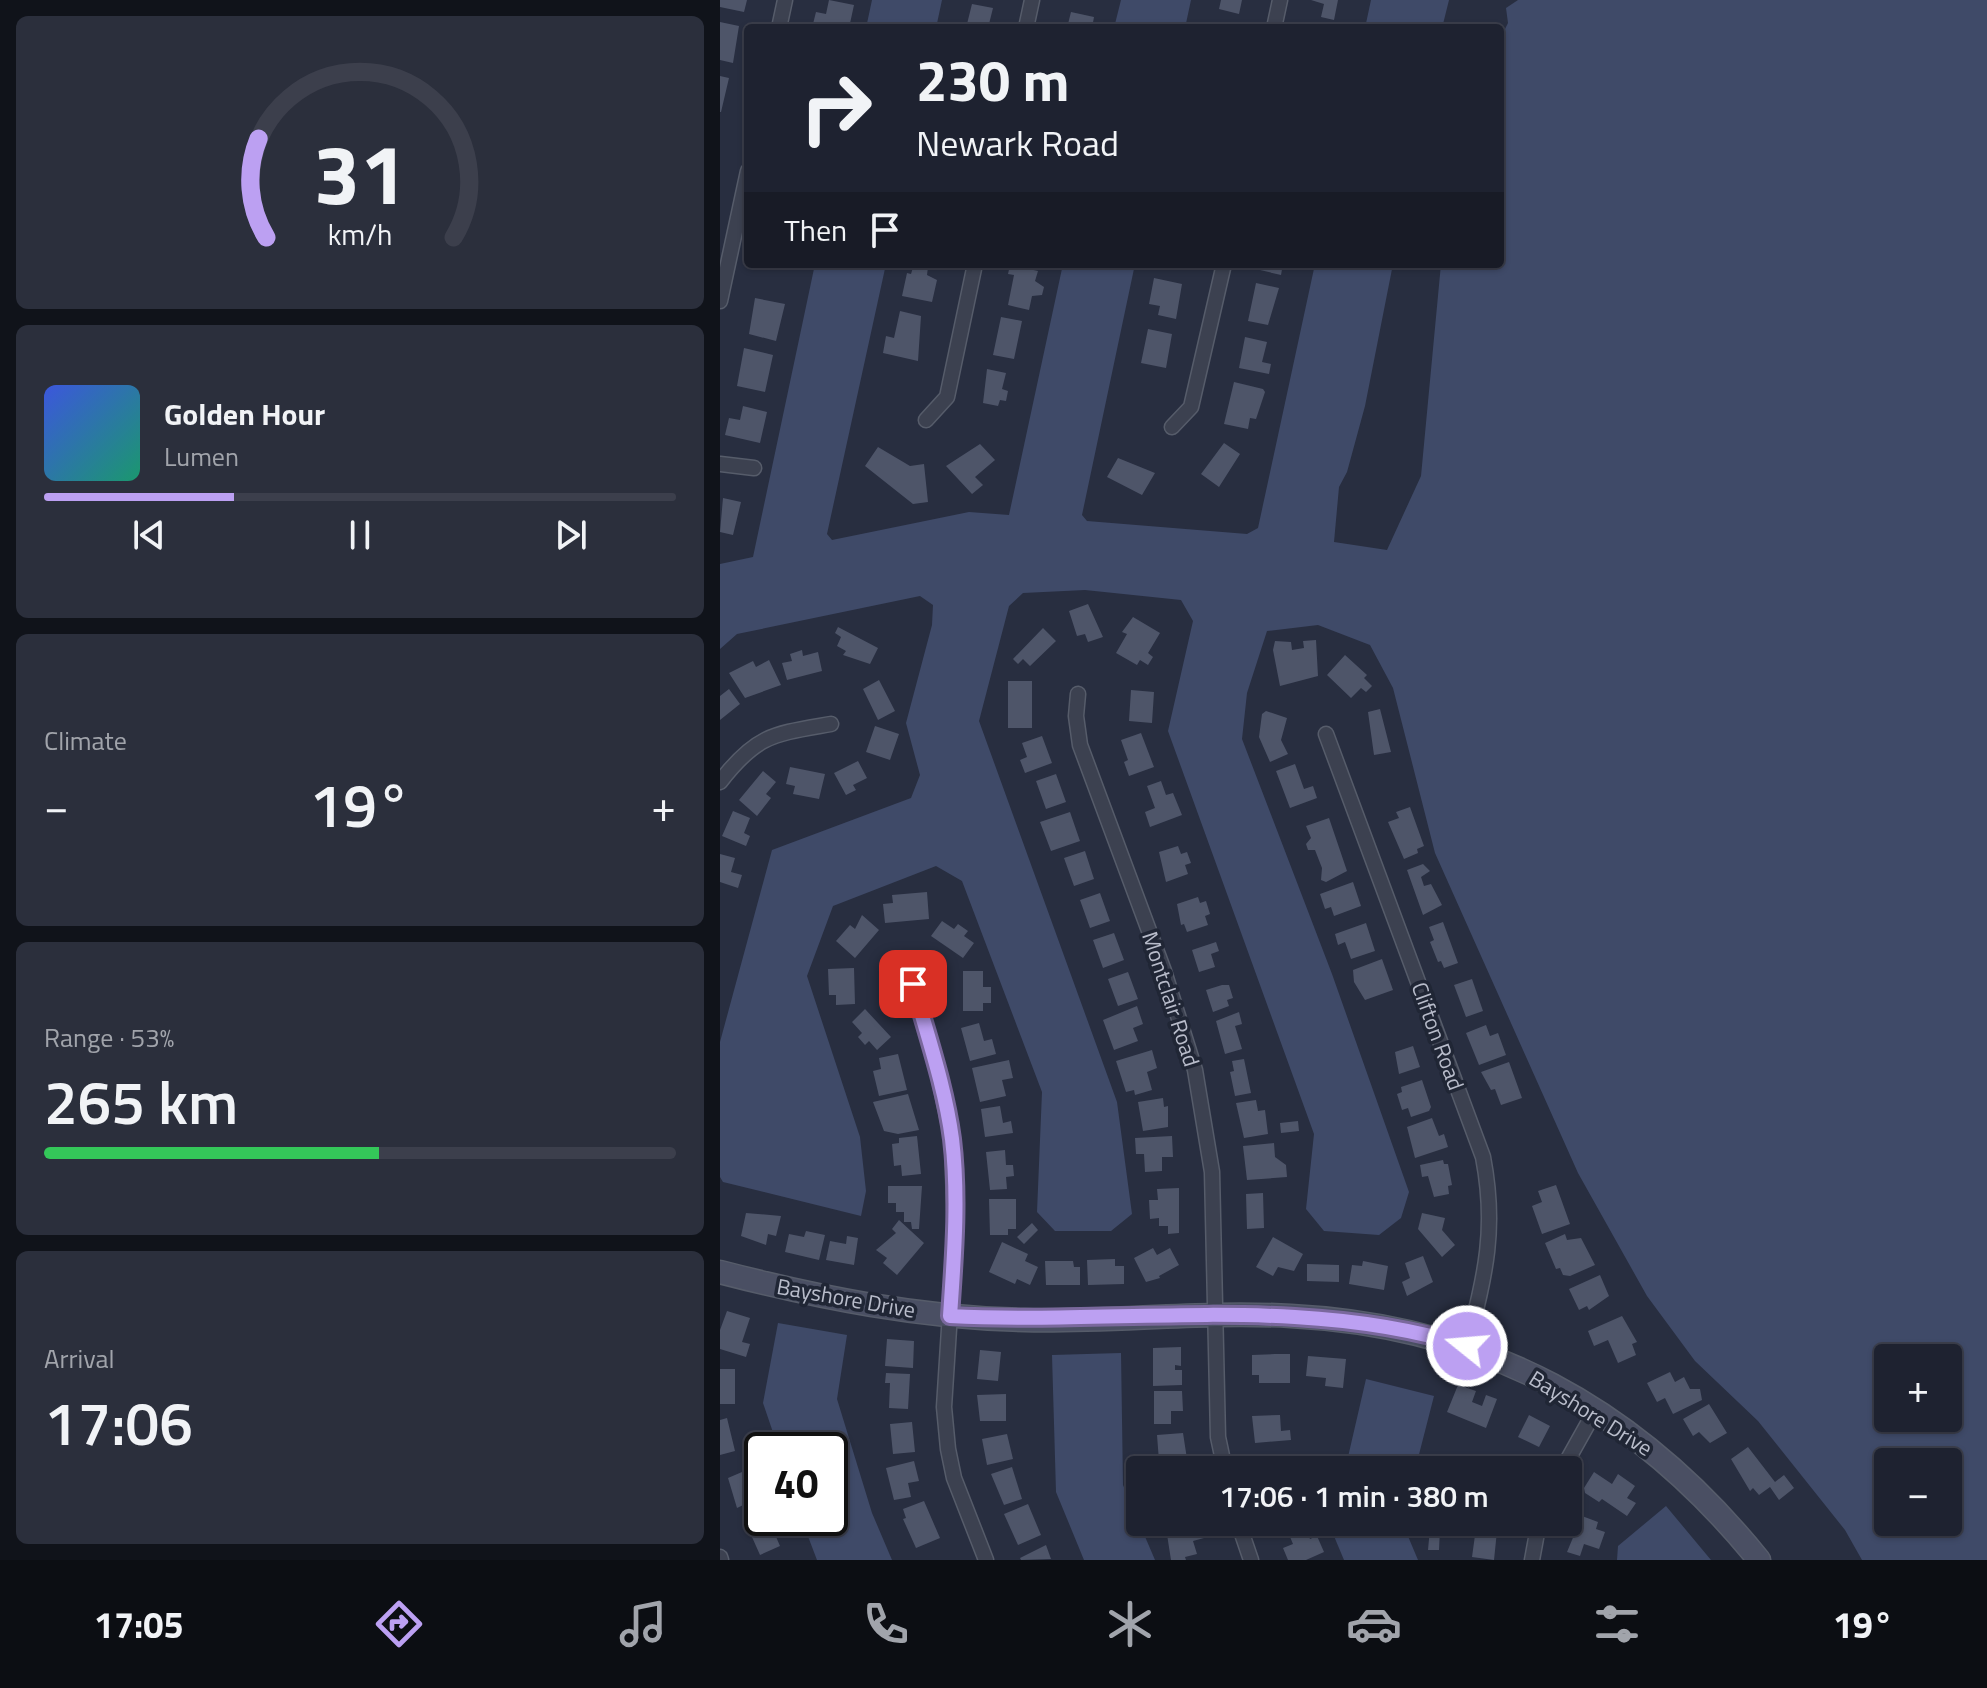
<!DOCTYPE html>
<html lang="en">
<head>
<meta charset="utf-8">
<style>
	body { margin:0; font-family:"Titillium Web",sans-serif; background:#2b2f3c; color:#f1f3f6; height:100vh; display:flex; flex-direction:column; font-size:30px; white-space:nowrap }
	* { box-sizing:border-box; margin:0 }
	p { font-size:26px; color:#a1a4ab }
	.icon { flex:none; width:44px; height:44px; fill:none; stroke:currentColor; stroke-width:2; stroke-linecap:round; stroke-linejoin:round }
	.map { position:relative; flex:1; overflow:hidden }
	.side { display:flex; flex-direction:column; gap:16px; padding:16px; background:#10131a; width:720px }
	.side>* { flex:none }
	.top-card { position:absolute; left:24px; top:24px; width:760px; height:244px; border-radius:8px; box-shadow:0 2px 6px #0004,0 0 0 2px #3c3f4c; background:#1e2230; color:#f1f3f6; overflow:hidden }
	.buttons { position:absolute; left:1154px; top:1344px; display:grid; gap:16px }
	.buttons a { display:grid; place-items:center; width:88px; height:88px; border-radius:8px; background:#1e2230; box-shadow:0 2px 6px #0004,0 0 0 2px #3c3f4c; font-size:40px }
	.speed { position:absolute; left:24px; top:1432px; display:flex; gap:16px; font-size:40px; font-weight:700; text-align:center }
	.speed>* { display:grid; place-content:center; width:104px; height:104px; border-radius:50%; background:#1e2230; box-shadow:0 2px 6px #0004,0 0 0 2px #3c3f4c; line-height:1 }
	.speed .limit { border:4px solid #111; border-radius:12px; background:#fff; color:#111 }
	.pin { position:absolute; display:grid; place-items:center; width:68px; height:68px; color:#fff; margin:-34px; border-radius:16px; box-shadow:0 4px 12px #0006 }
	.me { position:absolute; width:88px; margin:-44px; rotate:287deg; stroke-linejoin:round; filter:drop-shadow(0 0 6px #0008) }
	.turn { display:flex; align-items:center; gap:28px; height:168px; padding:0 40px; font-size:36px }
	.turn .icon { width:104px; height:104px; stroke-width:2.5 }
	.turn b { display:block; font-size:56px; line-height:68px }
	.then { display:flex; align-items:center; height:76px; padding:0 40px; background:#0003; gap:16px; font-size:30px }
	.big { font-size:60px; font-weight:600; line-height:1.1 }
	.side .card { flex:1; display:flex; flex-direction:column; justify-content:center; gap:12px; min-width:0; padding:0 28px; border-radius:12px; background:#2b2f3c }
	.side .dial { align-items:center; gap:0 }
	.dial svg { height:208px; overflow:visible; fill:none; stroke:#3c3f4c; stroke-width:7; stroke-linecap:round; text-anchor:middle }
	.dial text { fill:#f1f3f6; stroke:none }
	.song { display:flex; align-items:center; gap:24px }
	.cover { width:96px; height:96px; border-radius:12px; background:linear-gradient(135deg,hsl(230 70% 55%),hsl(160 70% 35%)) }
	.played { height:8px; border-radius:4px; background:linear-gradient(90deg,#bca0f2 30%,#3c3f4c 30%) }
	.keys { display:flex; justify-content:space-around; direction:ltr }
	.heat { display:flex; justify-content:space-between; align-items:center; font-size:44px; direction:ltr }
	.charge { height:12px; border-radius:6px; background:linear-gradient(90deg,#34c759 53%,#3c3f4c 0) }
	.trip { position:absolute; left:406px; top:1456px; width:456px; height:80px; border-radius:8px; background:#1e2230; box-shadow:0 2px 6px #0004,0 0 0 2px #3c3f4c; font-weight:600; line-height:80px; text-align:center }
	.tabs { display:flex; height:128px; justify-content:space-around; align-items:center; background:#0c0e13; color:#a1a4ab }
	.tabs .icon { width:56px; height:56px }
	.tabs .current { color:#bca0f2 }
	.tabs b { font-size:36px; color:#f1f3f6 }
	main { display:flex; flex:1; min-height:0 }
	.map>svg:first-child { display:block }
</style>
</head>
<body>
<main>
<section class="side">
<div class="card dial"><svg viewBox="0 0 100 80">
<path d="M14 69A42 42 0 1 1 86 69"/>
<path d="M14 69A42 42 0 0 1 11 31" stroke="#bca0f2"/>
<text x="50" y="56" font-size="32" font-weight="700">31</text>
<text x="50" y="72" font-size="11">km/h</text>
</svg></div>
<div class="card">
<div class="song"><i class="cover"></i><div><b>Golden Hour</b><p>Lumen</p></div></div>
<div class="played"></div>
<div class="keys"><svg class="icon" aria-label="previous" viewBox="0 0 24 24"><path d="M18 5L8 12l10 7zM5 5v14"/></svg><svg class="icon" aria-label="pause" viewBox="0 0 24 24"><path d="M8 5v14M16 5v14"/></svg><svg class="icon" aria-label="next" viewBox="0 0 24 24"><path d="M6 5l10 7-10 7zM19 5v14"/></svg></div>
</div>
<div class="card"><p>Climate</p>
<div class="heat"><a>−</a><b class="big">19°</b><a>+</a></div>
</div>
<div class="card"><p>Range · 53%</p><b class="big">265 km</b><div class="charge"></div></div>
<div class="card"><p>Arrival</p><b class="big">17:06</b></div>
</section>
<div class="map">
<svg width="1267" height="1560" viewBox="0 0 1267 1560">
	<rect width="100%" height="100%" fill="#282e40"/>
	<!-- water -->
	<path fill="#3f4a68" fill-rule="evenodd" d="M152,0H222L216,28H146Z
		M401,0H471L465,28H394Z
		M651,0H729L722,28H645Z
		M798,0H1267V1560H1142L1125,1530L1038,1421L975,1361L927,1296L858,1173L715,853L673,688L650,645L598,625L547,631L527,693L522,739L612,974L689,1192L681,1218L659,1235L604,1231L586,1209L594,1134L448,731L473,621L461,600L365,590L303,593L289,606L259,721L397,1102L412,1214L391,1231H335L317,1212L322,1092L242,881L216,866L113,906L87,976L140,1137L146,1191L141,1216L3,1182L0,1177V1042L52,850L191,798L200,775L186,723L212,625L213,605L200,596L17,634L0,649V564L33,557L95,264H166L107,534L112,540L249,512L289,515L343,264H415L362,515L367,521L527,534L538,528L595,264H673L645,406L627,472L619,487L614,542L667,550L701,476L721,264H780V39L788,23L786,8ZM1168,1358H1228V1418H1168ZM1168,1462H1228V1522H1168Z
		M58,1323L127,1335L117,1399L152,1513L172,1560H97L81,1518H110V1450H59L43,1403Z
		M401,1353L403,1485L435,1560H364L336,1492L332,1355Z
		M646,1379L714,1396L695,1470H625Z
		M946,1506L991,1560H897L898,1546Z
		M613,1522H682L698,1560H624L611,1529Z"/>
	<!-- building -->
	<path fill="#4e5569" d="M0,0H27L24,12L0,7Z
		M109,0L134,5L129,28H92L96,12L106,14Z
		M501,0H522L519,14L499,9Z
		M591,0H618L614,20L601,17L604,4Z
		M252,4L273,8L268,28H246Z
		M351,12L374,17L372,28H347Z
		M0,22L19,26L13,63L0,60Z
		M0,76L9,78L1,112H0Z
		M194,264L208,267L207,275L217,280L212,302L182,296L187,273L191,274Z
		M541,264H563L561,275L540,270Z
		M290,265L318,271L315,281L324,287L322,295L312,296L309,310L288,305L294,275L288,274Z
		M434,278L462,284L456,319L438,315L440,306L429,304Z
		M536,283L559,288L548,325L528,321Z
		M35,298L65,304L56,341L29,334Z
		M180,311L201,316L198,361L163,353L166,336L174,338Z
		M281,317L302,321L294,359L273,355Z
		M428,329L452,334L446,368L421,363Z
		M525,337L547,342L542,362L551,364L549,374L519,368Z
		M24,348L53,355L45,392L17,386Z
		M267,369L286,373L282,389L288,391L286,401L280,400L278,406L263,403Z
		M514,382L543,389L545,392L536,419L530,418L528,429L504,424Z
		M23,406L47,412L40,443L5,435L9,418L20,420Z
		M504,443L520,454L499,487L481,474Z
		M260,444L275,460L255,477L263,485L252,494L226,466Z
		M158,447L190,466L204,464L208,502L193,504L145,466Z
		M398,458L435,473L422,495L387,477Z
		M3,498L21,502L13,535L0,532Z
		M368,604L383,637L368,642L365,634L357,636L349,611Z
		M413,617L440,633L428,653L433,657L428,665L420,660L417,665L396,653L407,634L402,632Z
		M118,627L158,648L150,664L123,655L126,651L117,646L121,637L115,633Z
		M323,628L336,641L310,666L303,659L298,664L293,659Z
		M596,640L598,676L560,686L553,650L555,641L571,642L572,650L584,648L583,641Z
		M82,650L83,656L98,652L102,671L67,680L62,663L72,661L70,654Z
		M625,655L647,675L644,678L652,686L646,692L641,688L631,698L607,675Z
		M49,660L61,685L25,698L9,673L33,661L36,667Z
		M159,680L175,711L158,720L143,689Z
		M288,681H312V728H288Z
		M9,689L20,704L0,720V696Z
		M411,690L434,692L432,723L409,721Z
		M660,709L671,752L654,755L648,712Z
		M546,711L567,718L561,740L568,754L550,762L539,737L542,714Z
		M155,726L179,734L170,760L146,752Z
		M421,733L434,767L409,776L404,762L408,760L401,740Z
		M322,736L332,763L305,773L300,760L307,757L302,743Z
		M138,761L147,778L133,785L136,790L126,795L114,773Z
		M575,764L584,789L593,786L597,798L570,808L556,771Z
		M70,767L105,774L99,799L73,794L75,786L66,784Z
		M43,771L56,782L46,794L51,798L37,816L19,800Z
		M336,774L346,802L326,809L316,781Z
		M441,781L446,795L453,793L462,815L430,827L425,812L435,808L427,786Z
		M690,807L704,846L697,849L698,853L684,859L668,822L679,818L676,812Z
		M13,811L30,818L24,833L30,836L26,846L2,836Z
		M350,812L360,841L331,851L320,822Z
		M609,818L627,871L606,882L601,880L602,868L595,850H588L586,844L591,838L586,826Z
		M458,846L461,854L467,852L471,863L465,865L468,874L446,882L439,852Z
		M365,851L374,879L354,886L344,858Z
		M0,854L15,858L11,872L22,875L18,888L0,882Z
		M703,864L710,871L701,877L704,886L711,884L722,905L703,915L687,870Z
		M633,882L641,906L614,916L611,907L605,909L600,894Z
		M207,892L209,919L165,923L163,904L173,903L172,895Z
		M380,893L390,921L370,928L360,900Z
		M478,897L480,903L486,901L490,914L485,916L488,925L467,932L464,924L461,925L457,904Z
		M142,915L159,930L135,958L116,941L130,925L135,929Z
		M222,921L234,929L238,924L248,931L244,936L254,943L243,958L211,936Z
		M723,922L738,963L724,968L721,961L718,962L710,942L714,940L709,927Z
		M646,923L655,951L631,959L625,942L618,945L615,934Z
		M394,933L404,960L383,968L373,940Z
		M496,942L499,951L491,954L495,967L479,972L472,950Z
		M662,959L673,990L645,1000L634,982L633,970Z
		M134,968L135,1004L116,1005V995H109L108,969Z
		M243,971H263V987H271V1003H263V1011H243Z
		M408,972L418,999L398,1006L388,979Z
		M752,979L763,1011L746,1017L734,985Z
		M502,985H509L513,998L507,1000L509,1006L493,1012L486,990Z
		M417,1006L423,1024L413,1028L418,1041L394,1050L383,1020Z
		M145,1009L171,1037L157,1050L149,1041L145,1045L138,1037L142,1033L132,1022Z
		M519,1012L522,1024L515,1026L522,1049L505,1054L496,1021Z
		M259,1023L264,1041L272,1039L276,1054L250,1061L241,1028Z
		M766,1025L770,1036L778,1033L786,1055L759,1065L746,1033Z
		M693,1046L700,1067L679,1074L675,1052Z
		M432,1050L437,1068L427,1072L432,1090L415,1095L414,1090L406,1092L396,1061Z
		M178,1054L187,1090L159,1096L153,1071L161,1069L159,1058Z
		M524,1059L531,1093L515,1096L510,1072L514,1071L512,1061Z
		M289,1060L293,1078L282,1080L286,1096L260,1102L252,1068Z
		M789,1062L802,1098L781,1105L775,1089L771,1090L761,1072Z
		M702,1080L711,1107L709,1111L691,1117L688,1108L682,1110L677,1094L682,1092L681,1087Z
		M188,1094L199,1130L178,1134L164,1131L153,1102Z
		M443,1098L444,1107L448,1106V1127L423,1131L418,1102Z
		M536,1100L538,1111L545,1110L548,1134L524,1138L516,1103Z
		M280,1106L283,1123L291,1121L293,1133L265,1137L261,1109Z
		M712,1118L719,1136L724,1134L728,1147L695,1158L687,1127Z
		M578,1121L579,1131L561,1133L560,1123Z
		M197,1136L201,1174L182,1176L181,1165L174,1166L172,1144L179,1143V1138Z
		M452,1136L453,1157H442V1171L425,1172L424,1154H416L415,1138Z
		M554,1143L555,1157L566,1165L567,1177L527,1180L523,1146Z
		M285,1150L286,1165H293L294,1176L286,1177L287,1189L270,1190L266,1152Z
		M723,1160L724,1164H728L732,1185L728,1186L729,1194L714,1197L708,1176L702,1177L700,1165Z
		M836,1185L850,1224L822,1234L812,1206L822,1202L818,1191Z
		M168,1186H202L199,1229H192L191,1222H184V1212H176V1203H168Z
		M459,1188V1233L448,1234V1226H439V1218L430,1219L429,1200H438L437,1189Z
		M543,1193L544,1228L527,1229L526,1194Z
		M269,1199H296V1229H288V1235H270Z
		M26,1213L61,1216L56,1236L48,1234L46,1245L21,1236Z
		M702,1213L725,1218L722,1230L735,1245L722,1257L698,1229Z
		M179,1220L204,1243L177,1275L163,1263L167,1258L156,1250L176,1233L172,1229Z
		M312,1223L318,1230L304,1244L297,1237Z
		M86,1231L105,1235L99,1260L65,1252L69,1234L84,1237Z
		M845,1234L847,1240L861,1238L875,1265L850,1276L843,1275L840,1268L836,1269L825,1243Z
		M127,1236L138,1238L134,1265L106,1260L110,1241L126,1244Z
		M553,1237L583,1254L574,1271L558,1267L553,1276L536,1267Z
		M282,1242L308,1254L305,1261L318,1267L310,1285L297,1279L295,1284L269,1272Z
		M433,1248L437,1255L450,1248L459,1265L439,1276L440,1278L426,1282L414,1258Z
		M703,1256L713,1282L687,1296L682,1282L690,1278L685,1263Z
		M395,1259V1266H404V1284L368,1285L367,1260Z
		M325,1261H353L354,1267H360V1285H326Z
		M643,1261L668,1266L664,1290L629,1284L632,1265L642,1266Z
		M587,1264L619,1265V1282L587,1281Z
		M880,1275L889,1296L869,1310L867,1306L859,1310L849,1289Z
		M7,1311L30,1318L22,1342L30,1344L26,1357L0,1349V1330Z
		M902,1316L917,1342L912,1344L916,1355L898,1363L888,1340L874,1346L868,1331Z
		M167,1339L194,1341L193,1368L165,1366Z
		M461,1347V1366L455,1365V1370H462V1385L433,1386V1348Z
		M260,1350L281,1352L278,1381L257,1379Z
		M555,1354H570V1383H539V1375H532V1355Z
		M588,1356L626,1359L623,1388L605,1386L606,1378L586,1376Z
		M0,1369H15V1404H0Z
		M950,1372L955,1382L964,1377L970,1389H980L982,1400L953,1414L945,1398L937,1402L927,1383Z
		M166,1373L190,1374L188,1409L169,1408L170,1383H165Z
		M738,1385L756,1391L752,1402L762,1406L766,1395L777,1399L766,1428L727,1412Z
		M434,1391H462L463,1411H451V1424H434Z
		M286,1394V1421H260L257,1395Z
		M989,1404L1007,1433L990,1443L979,1432L973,1436L963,1419Z
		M560,1415L561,1431L570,1430L571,1440L535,1443L532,1416Z
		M809,1415L830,1426L819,1447L798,1437Z
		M7,1418L15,1451L0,1455V1420Z
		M192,1422L195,1452L173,1454L170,1424Z
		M463,1433L467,1459L439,1461L437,1435Z
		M287,1434L293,1459L267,1465L262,1439Z
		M1028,1447L1055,1482L1064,1475L1074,1488L1059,1500L1050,1487L1039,1495L1033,1488L1030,1491L1011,1459Z
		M553,1455L555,1463L572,1460L575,1470H539L535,1459Z
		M194,1461L199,1481L188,1483L191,1497L174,1500L166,1468Z
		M292,1467L302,1499L284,1505L271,1474Z
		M29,1469L40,1497L17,1508L8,1478Z
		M874,1472L892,1484L898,1474L915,1486L907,1498L916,1503L907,1516L882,1499L879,1502L865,1493L864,1488Z
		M204,1501L220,1538L196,1548L183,1519L186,1518L183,1509Z
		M308,1504L321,1535L298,1545L284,1514Z
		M42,1511V1518H48L60,1546L40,1555L24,1519Z
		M862,1516L878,1522L876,1529L885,1532L879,1549L864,1544L860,1556L847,1552Z
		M466,1522H479L484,1538L473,1541L477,1554L465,1557L466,1560H451L446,1528Z
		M584,1525L590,1539L597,1536L604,1552L586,1560H568L563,1548L573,1544L568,1532Z
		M710,1528L720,1529L719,1550H708Z
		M756,1528L777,1531L774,1560L752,1557Z
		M326,1545L331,1559L301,1560L300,1558Z"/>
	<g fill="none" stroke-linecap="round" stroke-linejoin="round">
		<!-- street casing -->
		<g stroke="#565c6a" stroke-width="17">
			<path id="street" d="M59,28L65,0
				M306,28L312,0
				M554,28L560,0
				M0,301L28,171
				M206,420L227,397L255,264
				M452,427L471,407L504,264
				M0,464L34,468
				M358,694L356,716L360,745L444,971L475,1070L492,1172L498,1437L505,1470
				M606,734L763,1157C777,1230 765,1275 747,1346
				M0,782C37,734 54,734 111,724
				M193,984L217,1069L232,1139L235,1235L224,1407L228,1449L234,1478L266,1560
				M842,1470L875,1411
				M518,1522L531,1560
				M0,1557L1,1560
				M812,1560L819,1522"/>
		</g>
		<!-- secondary casing -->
		<g stroke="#565c6a" stroke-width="25">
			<path id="secondary" d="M0,1272C100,1298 202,1318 305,1320C393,1322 482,1311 571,1316C766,1326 917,1409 1039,1560"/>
		</g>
		<!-- street -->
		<use href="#street" stroke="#3c4150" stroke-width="14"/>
		<!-- secondary -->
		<use href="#secondary" stroke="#4a4f63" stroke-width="22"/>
	</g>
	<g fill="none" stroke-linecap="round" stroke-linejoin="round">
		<!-- route casing -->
		<g stroke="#7a689d" stroke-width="20">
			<path id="route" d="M193,984C207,1035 225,1086 232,1139C239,1197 234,1258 230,1316C402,1325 580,1294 747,1346"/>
		</g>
		<!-- route -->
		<use href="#route" stroke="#bca0f2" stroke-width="14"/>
	</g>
	<g text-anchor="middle" stroke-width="7" stroke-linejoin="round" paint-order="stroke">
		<!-- street labels -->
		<g font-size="22" fill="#b8bcca" stroke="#202635">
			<text transform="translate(451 999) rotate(72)" y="8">Montclair Road</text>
			<text transform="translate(718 1036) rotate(70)" y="8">Clifton Road</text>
			<text transform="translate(126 1298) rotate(10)" y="8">Bayshore Drive</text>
			<text transform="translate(871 1413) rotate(32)" y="8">Bayshore Drive</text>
		</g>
	</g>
</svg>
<div class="buttons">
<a>+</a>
<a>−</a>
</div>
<div class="speed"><div class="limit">40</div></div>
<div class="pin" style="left:193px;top:984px;background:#d93025"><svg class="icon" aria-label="arrive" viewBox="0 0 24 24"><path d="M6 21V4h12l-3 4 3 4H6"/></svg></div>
<svg class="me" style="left:747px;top:1346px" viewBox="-20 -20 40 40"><circle r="17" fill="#bca0f2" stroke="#fff" stroke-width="3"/><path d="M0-11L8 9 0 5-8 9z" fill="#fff"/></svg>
<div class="trip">17:06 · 1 min · 380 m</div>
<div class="top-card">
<div class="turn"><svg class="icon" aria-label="right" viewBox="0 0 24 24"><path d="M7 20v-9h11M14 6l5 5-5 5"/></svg><div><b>230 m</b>Newark Road</div></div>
<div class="then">Then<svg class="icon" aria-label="arrive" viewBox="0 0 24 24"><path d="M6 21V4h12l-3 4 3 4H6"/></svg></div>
</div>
</div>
</main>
<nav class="tabs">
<b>17:05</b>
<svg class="icon current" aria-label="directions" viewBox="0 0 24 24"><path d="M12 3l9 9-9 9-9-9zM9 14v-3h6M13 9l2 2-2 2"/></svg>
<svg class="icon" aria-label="music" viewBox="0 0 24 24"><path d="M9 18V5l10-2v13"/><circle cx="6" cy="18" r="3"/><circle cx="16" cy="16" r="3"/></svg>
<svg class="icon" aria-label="phone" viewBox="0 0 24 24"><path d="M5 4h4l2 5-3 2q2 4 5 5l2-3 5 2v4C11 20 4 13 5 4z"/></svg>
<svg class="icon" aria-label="climate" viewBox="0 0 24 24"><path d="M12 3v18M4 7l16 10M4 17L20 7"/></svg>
<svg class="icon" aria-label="car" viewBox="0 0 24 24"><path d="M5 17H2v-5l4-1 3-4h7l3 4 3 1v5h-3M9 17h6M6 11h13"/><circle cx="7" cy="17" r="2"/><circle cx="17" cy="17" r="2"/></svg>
<svg class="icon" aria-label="filters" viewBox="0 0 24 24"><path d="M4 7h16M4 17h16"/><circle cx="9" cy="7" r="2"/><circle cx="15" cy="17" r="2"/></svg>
<b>19°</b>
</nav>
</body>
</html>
